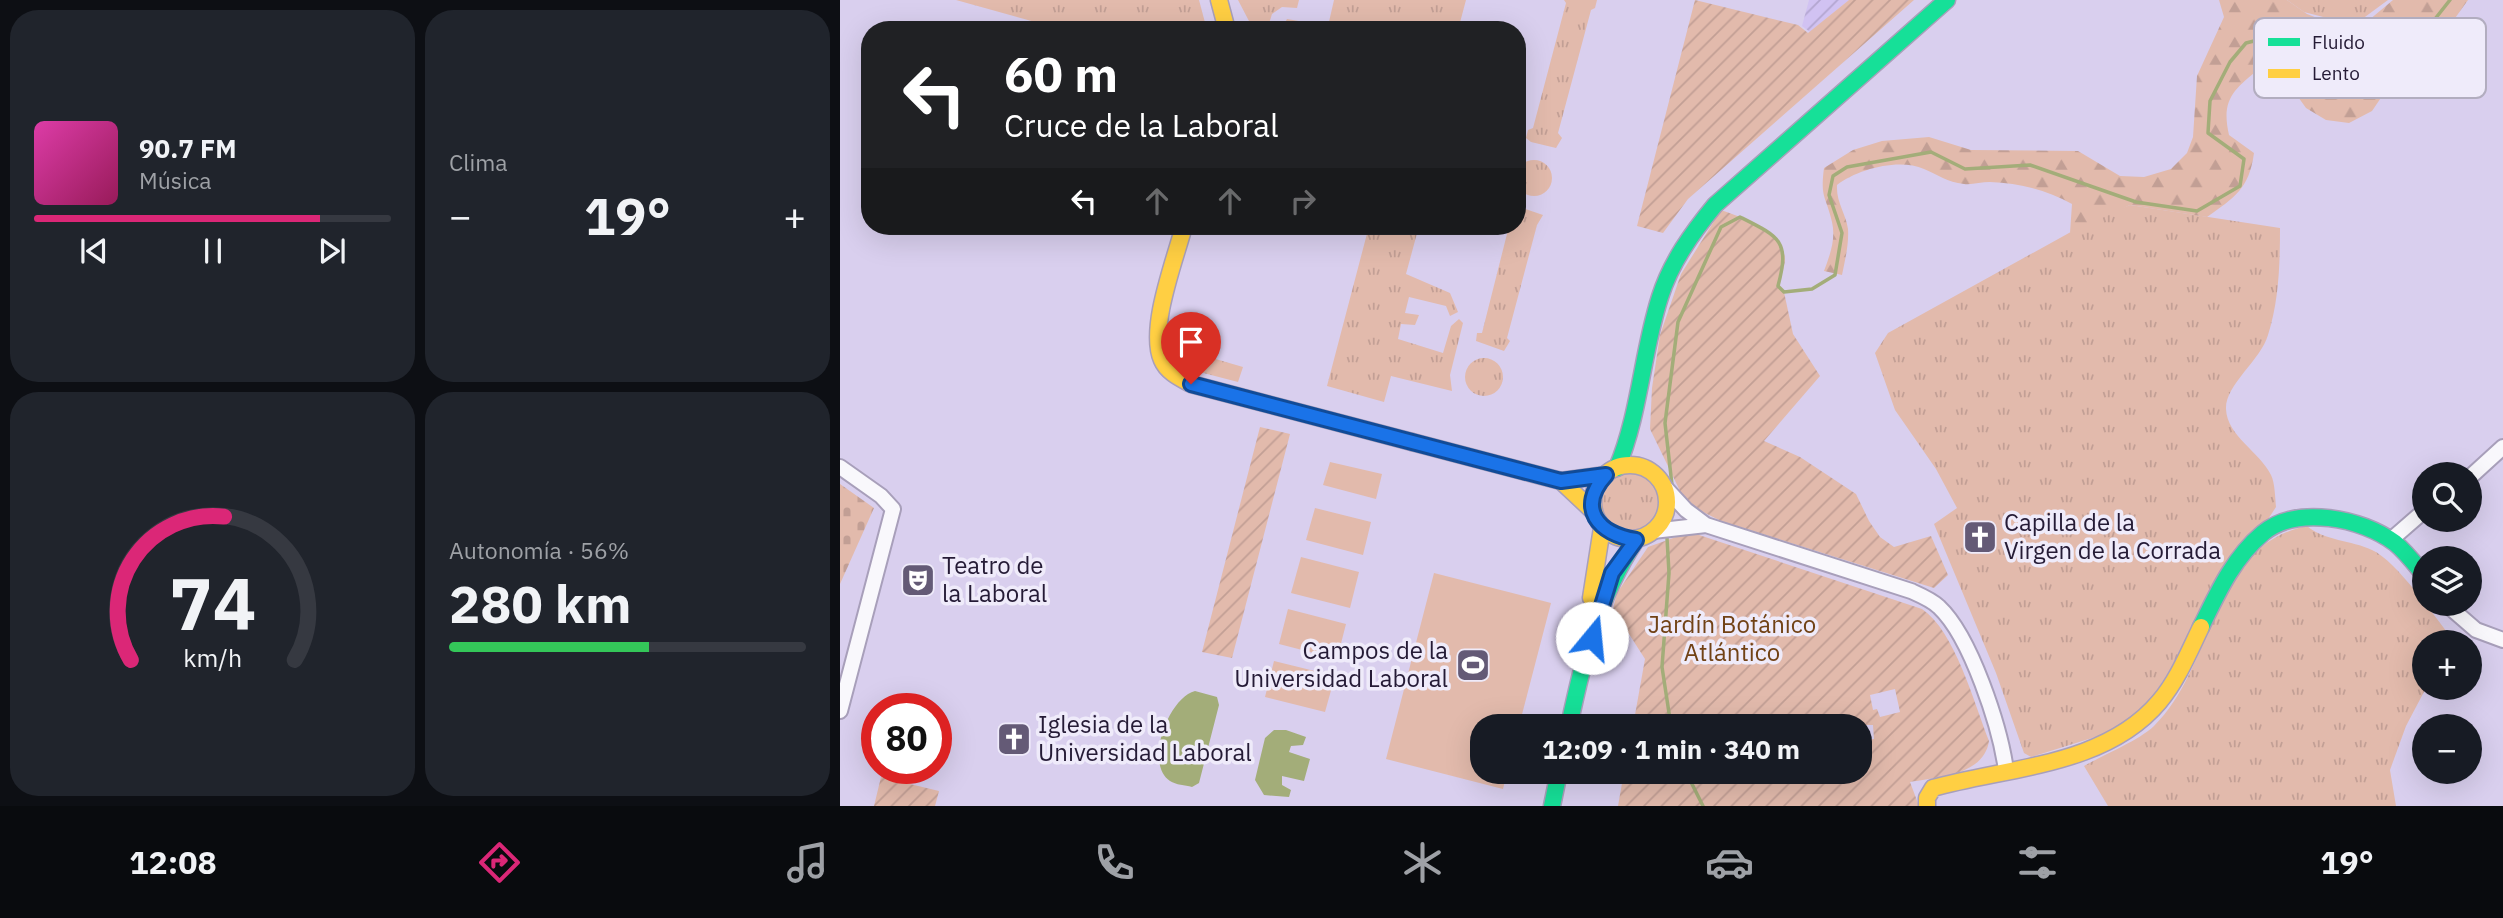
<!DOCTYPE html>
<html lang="es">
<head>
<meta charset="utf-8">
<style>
	body { margin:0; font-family:"IBM Plex Sans",sans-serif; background:#20242c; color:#f1f3f6; height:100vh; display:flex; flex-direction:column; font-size:26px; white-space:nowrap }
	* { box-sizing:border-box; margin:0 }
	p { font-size:23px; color:#9ea1a6 }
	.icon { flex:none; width:38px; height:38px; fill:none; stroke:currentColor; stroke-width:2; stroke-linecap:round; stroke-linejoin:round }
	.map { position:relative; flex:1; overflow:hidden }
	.side { display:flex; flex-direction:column; gap:10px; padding:10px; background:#0d0f14; width:840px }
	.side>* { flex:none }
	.hud { position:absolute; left:21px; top:21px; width:665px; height:214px; border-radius:28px; box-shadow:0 7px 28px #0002; background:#202124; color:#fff; overflow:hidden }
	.fabs { position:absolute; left:1572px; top:462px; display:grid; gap:14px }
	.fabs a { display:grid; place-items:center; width:70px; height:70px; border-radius:50%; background:#171b24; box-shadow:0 7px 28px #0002; font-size:35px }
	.speed { position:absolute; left:21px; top:693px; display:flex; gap:14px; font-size:35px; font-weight:700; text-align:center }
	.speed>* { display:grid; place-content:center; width:91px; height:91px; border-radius:50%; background:#171b24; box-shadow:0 7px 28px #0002; line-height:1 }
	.speed .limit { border:10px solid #d22; background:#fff; color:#111 }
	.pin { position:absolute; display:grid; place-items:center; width:60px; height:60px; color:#fff; margin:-72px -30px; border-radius:50% 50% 50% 0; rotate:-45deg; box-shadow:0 0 7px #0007 }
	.pin .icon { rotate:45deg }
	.me { position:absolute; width:77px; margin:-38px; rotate:17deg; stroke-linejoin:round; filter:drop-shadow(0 0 5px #0008) }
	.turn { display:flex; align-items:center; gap:24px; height:147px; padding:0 28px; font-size:32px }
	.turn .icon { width:91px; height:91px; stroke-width:2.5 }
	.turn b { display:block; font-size:49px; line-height:60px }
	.lanes { display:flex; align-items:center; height:66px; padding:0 28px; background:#0003; justify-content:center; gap:35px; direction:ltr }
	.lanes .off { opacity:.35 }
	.big { font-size:52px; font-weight:700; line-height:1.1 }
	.side .card { flex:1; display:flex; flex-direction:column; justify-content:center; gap:10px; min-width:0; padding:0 24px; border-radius:28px; background:#20242c }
	.side .dial { align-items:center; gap:0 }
	.dial svg { height:182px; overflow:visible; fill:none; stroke:#363941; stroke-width:7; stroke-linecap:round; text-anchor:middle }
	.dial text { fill:#f1f3f6; stroke:none }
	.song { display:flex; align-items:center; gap:21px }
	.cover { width:84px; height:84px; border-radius:10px; background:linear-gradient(135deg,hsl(320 70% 55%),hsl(330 70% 35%)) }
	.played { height:7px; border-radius:4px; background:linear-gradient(90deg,#db2777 80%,#363941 80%) }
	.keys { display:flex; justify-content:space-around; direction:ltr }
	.heat { display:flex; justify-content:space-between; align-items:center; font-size:38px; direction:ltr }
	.charge { height:10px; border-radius:5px; background:linear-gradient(90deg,#34c759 56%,#363941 0) }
	.side .tiles { flex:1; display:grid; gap:10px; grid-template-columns:repeat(2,1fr) }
	.trip { position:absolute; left:630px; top:714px; width:402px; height:70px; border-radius:28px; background:#171b24; box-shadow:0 7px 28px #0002; font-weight:700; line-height:70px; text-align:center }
	.dock { display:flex; height:112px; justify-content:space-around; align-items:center; background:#090b0e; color:#9ea1a6 }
	.dock .icon { width:49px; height:49px }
	.dock .current { color:#db2777 }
	.dock b { font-size:32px; color:#f1f3f6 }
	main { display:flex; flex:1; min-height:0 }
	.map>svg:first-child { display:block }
</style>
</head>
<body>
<main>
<section class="side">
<div class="tiles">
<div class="card">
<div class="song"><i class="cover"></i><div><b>90.7 FM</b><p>Música</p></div></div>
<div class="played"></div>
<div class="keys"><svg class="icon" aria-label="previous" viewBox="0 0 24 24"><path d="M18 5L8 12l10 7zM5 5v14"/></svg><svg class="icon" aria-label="pause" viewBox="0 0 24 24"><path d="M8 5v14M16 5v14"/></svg><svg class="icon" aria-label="next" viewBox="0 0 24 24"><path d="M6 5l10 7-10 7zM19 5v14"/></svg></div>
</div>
<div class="card"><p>Clima</p>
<div class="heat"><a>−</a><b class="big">19°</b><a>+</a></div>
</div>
<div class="card dial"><svg viewBox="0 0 100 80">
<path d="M14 69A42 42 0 1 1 86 69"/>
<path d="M14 69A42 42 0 0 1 55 6" stroke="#db2777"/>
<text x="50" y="56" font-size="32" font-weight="700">74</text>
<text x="50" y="72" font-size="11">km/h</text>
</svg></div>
<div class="card"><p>Autonomía · 56%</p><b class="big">280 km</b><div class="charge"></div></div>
</div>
</section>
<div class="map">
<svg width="1663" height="806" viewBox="0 0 1663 806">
	<defs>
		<pattern id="industrial-furrows" width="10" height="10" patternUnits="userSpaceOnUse" patternTransform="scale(1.75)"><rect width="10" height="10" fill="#d1c2f2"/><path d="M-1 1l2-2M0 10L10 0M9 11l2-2" fill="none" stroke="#b3a6d0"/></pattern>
		<pattern id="grass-tufts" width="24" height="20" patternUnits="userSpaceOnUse" patternTransform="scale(1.75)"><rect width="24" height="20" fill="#e2baac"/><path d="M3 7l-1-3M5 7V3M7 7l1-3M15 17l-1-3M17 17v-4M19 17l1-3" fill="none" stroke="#c29f95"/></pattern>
		<pattern id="forest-firs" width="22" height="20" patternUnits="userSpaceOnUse" patternTransform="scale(1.75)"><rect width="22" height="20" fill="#e2baac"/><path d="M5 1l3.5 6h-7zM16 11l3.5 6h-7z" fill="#c29f95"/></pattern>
		<pattern id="cemetery-stones" width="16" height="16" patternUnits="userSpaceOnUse" patternTransform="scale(1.75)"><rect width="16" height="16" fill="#e2baac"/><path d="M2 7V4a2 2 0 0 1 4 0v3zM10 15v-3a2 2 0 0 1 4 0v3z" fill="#c29f95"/></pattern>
		<pattern id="garden-furrows" width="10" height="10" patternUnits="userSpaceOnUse" patternTransform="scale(1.75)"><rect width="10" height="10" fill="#e2baac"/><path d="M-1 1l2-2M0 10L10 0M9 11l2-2" fill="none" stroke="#c29f95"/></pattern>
	</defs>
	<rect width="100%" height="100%" fill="#d9cfee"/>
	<!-- industrial -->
	<path fill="url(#industrial-furrows)" d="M969,0H1009L970,32L962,26Z"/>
	<!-- grass -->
	<path fill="url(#grass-tufts)" d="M116,0H359L367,30H224Z
		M398,0H459L457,8L442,7L432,14L427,30H410V23Z
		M494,0H626L618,30H441L447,19L488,26Z
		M724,0H757L755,8L751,10L718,133L722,138L716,148L691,142L686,138L688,130L693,128L726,3Z
		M1447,0H1548L1514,25L1464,12Z
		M676 178a18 18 0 1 1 36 0a18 18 0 1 1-36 0Z
		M1290,205L1440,228C1440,263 1439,301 1428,335C1421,360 1385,385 1386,409C1387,436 1420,452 1431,475C1435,483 1435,497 1436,507L1308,704L1268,733L1191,757L1184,753L1156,673L1094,524L1117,508L1096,469L1055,410L1035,353L1048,333L1256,218Z
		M677,206L703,215L697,225L667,338L670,341L664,351L636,341L637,333H642L669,226H677Z
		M529,226H579L566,274L610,293L618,312L610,316L606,306L569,297L565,313L579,315L575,325L561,324L558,339L603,353L611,326L619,319L623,323L610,375L612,391L551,376L544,402L487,386Z
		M355,353L403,367L398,382L348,369L349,355Z
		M625 377a19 19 0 1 1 38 0a19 19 0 1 1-38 0Z
		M754 503a36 36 0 1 1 72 0a36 36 0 1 1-72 0Z
		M1467,526C1485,541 1511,540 1532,550C1557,561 1596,619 1615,642H1584V688H1586L1566,726L1550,770L1556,806H1268L1244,766C1263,755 1298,741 1314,726C1376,666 1369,546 1467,526Z"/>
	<!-- forest -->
	<path fill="url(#forest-firs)" d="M1379,0H1447L1467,14L1503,28L1529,20L1553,0H1628L1613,21L1553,80L1532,111L1509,123L1486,120L1466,108L1441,73L1419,69C1393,90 1381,100 1389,135L1414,153C1409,189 1395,197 1367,217L1290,205L1230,233L1232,204C1207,190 1180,183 1150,182C1141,182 1132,185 1124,184C1107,182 1098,175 1084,169C1059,158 1018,169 997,185C996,202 1006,214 1008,229C1009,245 1005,260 1002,275L984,271C990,255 996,239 992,222C986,196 980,198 984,168L1013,150L1042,141L1089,137L1131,150L1238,151L1280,176L1304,177L1331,169L1347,153L1353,137L1357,76L1384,17Z"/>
	<!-- cemetery -->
	<path fill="url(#cemetery-stones)" d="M0,484L34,508L0,584Z"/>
	<!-- park -->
	<path fill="#e2baac" d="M490,462L542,474L536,499L483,485Z
		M475,508L531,522L523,555L466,540Z
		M461,557L519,572L510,608L451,593Z
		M594,573L711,603L679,726H642V772H667L663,789L546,759Z
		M448,609L506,624L497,659L439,644Z
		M434,661L495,676L485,712L425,697Z"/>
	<!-- garden -->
	<path fill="url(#garden-furrows)" fill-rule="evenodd" d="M855,0L958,25L968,33L1009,0H1074L848,199L823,233L797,226Z
		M881,210C903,218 943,230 945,259C945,267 940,278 938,286L944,292L953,334L980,376L924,441L960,457L1016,494L1029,521L1040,537L1054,547L1091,536L1108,575L1094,588L881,521L857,509L841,493L810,429L812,388L820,335L841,274Z
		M420,427L450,434L392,658L362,652Z
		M850,532L1082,609C1115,631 1134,703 1149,741C1144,775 1099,777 1070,782L1079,806H778L784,772H1020V741L1034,739L1033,725L793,726L805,659L773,609L777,593L808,547ZM1055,689L1060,712L1040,717L1037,709L1033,710L1030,695Z
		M41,777L99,791L95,806H34Z"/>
	<!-- water -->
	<path fill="#a3ad79" d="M355,691L377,697L379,705L359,783L352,787C345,785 336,785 330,781C304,764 328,698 355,691Z
		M434,730H446L466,737L463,745L451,746L449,752L470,759L464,781L442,776V785L451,790L449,797L424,795L415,780L425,738Z"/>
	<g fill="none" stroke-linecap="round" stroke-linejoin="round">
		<!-- stream -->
		<path stroke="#a3ad79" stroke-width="3.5" d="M832,485L825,423L838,322L881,227L900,217C940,237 950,241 938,286L944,292L972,289L995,275L1002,233L989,195L993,176L1007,167L1091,152L1125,169L1190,165L1296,202L1357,211L1400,186L1404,159L1368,133L1370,101L1390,62L1406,43L1438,35L1468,82L1515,85L1580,38L1610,0
			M827,538L829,573L822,667L831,726
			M846,772L863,806"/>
		<!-- street casing -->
		<g stroke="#a89fba" stroke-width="18">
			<path id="street" d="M0,467L41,496L53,509L0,711
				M1629,478L1663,447
				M822,484L846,510L866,525L1071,591C1080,595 1092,600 1099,607C1131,637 1160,727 1166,770
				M813,531L866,525
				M1553,538L1584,511
				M1606,604L1636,630L1663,640"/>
		</g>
		<!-- fast casing -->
		<g stroke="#a89fba" stroke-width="19">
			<path id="fast" d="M572,442L721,481L766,475
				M777,468C800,413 802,353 820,297C831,262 852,233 875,205L1107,0
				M1361,627C1377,594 1393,558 1423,533C1457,505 1522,518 1555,543C1566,552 1575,564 1584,575
				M729,726C743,660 758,597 796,540
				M712,806L719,772"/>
		</g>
		<!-- slow casing -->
		<g stroke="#a89fba" stroke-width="19">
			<path id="slow" d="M379,0L387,30
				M344,226C335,260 308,329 322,360C327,372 340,378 351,384L572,442
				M753 502a37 37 0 1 1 74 0a37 37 0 1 1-74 0Z
				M721,481L754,512
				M751,598L762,528
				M1087,806V798L1093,788C1168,767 1265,766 1319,702C1337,681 1349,652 1361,627"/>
		</g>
		<!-- street -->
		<use href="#street" stroke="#f9f8fc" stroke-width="14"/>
		<!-- fast -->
		<use href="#fast" stroke="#16e098" stroke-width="16"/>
		<!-- slow -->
		<use href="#slow" stroke="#ffcf43" stroke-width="16"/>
	</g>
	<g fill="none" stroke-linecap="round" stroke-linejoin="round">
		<!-- route casing -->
		<g stroke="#114b97" stroke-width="18">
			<path id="route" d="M351,384L721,481L766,475C736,508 758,534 796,540L772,573L752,638"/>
		</g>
		<!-- route -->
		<use href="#route" stroke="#1a73e8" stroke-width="12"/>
	</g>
	<!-- icons -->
	<defs>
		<g id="church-square" transform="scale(1.75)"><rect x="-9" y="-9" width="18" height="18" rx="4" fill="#645a76" stroke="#efebfa"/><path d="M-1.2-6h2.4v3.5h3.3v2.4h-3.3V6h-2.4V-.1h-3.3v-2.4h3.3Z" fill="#fff"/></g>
		<g id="theatre-square" transform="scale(1.75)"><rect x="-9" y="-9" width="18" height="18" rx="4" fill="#645a76" stroke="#efebfa"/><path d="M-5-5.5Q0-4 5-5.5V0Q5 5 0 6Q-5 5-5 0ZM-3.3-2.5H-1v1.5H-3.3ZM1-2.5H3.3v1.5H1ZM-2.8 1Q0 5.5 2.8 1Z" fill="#fff"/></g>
		<g id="stadium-square" transform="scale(1.75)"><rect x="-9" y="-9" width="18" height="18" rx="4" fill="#645a76" stroke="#efebfa"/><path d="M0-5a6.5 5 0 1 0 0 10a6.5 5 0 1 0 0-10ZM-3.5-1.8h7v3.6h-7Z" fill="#fff"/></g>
	</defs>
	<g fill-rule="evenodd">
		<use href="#church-square" x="1140" y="537"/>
		<use href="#theatre-square" x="78" y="580"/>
		<use href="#stadium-square" x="633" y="665"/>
		<use href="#church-square" x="174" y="739"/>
	</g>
	<g text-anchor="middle" stroke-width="7" stroke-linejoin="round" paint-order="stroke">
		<!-- poi labels -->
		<g font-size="24" fill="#251b36" stroke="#efebfa" text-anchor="start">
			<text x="1164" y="531">Capilla de la<tspan x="1164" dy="28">Virgen de la Corrada</tspan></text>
			<text x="102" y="574">Teatro de<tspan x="102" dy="28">la Laboral</tspan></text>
			<text x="608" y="659" text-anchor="end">Campos de la<tspan x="608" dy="28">Universidad Laboral</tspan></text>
			<text x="198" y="733">Iglesia de la<tspan x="198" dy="28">Universidad Laboral</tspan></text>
		</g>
		<!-- park labels -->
		<g font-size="24" fill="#714216" stroke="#efebfa">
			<text x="892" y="633">Jardín Botánico<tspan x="892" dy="28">Atlántico</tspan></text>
		</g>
	</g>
	<!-- legend -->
	<rect x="1414" y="18" width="232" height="80" rx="10" fill="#efebfa" stroke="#b2adbf" stroke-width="2"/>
	<rect x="1428" y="38" width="32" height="8" fill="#16e098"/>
	<rect x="1428" y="69" width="32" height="9" fill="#ffcf43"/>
	<g font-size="19" fill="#251b36">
		<text x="1472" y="49">Fluido</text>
		<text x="1472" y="80">Lento</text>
	</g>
</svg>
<div class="fabs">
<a><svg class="icon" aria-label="search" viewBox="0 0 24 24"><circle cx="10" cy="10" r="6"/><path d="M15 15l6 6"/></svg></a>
<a><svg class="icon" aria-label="layers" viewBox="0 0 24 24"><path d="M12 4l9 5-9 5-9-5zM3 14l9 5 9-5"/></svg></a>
<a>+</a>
<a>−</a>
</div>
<div class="speed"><div class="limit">80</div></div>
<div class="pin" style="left:351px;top:384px;background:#d93025"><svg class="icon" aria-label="arrive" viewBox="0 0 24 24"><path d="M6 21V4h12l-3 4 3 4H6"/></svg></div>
<svg class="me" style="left:752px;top:638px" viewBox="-20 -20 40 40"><circle r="19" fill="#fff"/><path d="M0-13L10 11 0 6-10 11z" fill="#1a73e8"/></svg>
<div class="trip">12:09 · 1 min · 340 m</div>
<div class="hud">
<div class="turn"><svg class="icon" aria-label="left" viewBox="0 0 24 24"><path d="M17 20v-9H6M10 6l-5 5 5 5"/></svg><div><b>60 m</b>Cruce de la Laboral</div></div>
<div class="lanes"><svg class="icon" aria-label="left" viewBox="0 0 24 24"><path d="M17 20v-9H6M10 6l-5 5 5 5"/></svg><svg class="icon off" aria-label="ahead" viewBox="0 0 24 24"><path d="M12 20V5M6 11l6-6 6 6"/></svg><svg class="icon off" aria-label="ahead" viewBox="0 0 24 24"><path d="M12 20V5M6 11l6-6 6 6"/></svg><svg class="icon off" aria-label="right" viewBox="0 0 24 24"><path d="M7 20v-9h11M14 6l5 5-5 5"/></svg></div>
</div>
</div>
</main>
<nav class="dock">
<b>12:08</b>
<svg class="icon current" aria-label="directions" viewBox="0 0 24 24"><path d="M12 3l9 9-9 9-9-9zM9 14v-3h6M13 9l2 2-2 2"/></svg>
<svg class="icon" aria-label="music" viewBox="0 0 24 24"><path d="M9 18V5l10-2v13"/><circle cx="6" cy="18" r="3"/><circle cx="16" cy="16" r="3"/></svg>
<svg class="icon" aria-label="phone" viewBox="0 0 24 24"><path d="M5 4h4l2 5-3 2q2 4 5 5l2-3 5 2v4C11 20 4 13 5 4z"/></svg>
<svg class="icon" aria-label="climate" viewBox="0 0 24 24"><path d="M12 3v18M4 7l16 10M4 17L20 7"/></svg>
<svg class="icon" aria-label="car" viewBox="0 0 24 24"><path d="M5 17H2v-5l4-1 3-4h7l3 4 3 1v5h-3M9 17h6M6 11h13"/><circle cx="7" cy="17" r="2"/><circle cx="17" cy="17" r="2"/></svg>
<svg class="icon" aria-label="filters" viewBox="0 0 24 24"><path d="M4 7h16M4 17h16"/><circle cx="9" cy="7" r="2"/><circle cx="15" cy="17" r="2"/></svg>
<b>19°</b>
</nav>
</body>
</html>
